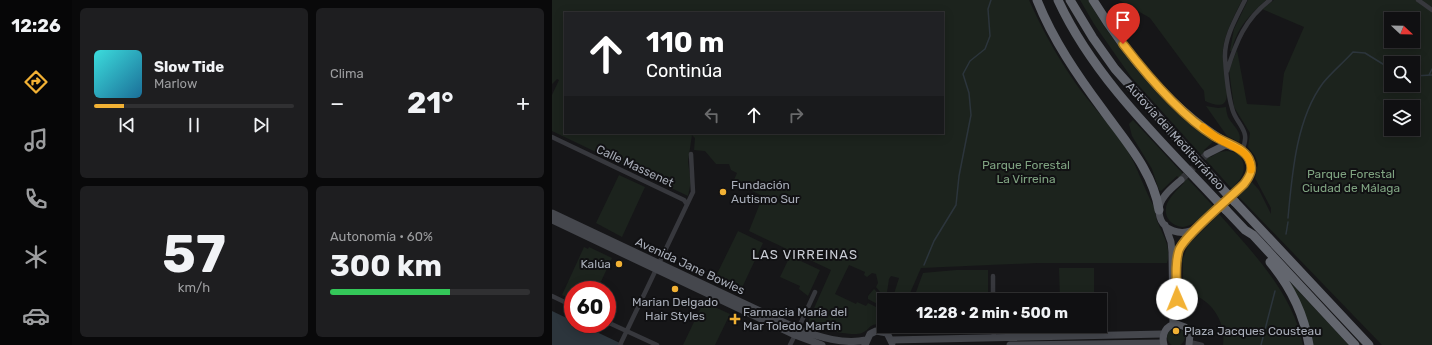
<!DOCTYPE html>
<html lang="es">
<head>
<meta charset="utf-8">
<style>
	body { margin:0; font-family:Rubik,sans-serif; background:#1e1e20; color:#f1f3f6; height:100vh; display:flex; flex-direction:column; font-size:15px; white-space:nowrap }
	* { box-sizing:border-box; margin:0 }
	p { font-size:13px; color:#9c9d9f }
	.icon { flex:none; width:22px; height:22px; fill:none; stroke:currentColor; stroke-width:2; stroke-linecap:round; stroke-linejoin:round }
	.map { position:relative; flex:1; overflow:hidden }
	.sheet { display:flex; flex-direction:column; gap:8px; padding:8px; background:#09090a; width:480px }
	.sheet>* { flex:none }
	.guide { position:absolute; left:12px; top:12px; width:380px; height:122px; border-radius:0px; box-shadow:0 2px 10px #0003,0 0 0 1px #303032; background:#202124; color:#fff; overflow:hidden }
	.needle { width:26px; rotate:112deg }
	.fabs { position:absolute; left:832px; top:12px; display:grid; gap:8px }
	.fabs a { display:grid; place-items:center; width:36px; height:36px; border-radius:0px; background:#101012; box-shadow:0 2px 10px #0003,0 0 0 1px #303032; font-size:20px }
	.speed { position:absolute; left:12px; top:281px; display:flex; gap:8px; font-size:20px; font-weight:700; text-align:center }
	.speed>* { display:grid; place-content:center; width:52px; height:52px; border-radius:50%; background:#101012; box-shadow:0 2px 10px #0003,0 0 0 1px #303032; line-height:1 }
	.speed .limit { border:6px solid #d22; background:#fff; color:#111 }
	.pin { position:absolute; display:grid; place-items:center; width:34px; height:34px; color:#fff; margin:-41px -17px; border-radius:50% 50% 50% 0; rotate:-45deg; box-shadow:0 0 4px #0007 }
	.pin .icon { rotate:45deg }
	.me { position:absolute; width:44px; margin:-22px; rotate:359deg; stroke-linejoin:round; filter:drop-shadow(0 0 3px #0008) }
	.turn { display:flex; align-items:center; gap:14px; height:84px; padding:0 16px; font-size:18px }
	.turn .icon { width:52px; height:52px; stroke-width:2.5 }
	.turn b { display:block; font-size:28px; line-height:34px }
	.lanes { display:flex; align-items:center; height:38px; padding:0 16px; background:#0003; justify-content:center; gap:20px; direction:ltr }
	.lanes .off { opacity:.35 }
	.big { font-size:30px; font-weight:700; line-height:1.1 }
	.sheet .widget { flex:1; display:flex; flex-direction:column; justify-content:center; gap:6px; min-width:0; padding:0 14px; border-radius:6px; background:#1e1e20 }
	.sheet .dial { align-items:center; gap:0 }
	.dial b { font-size:52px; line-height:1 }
	.song { display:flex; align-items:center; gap:12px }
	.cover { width:48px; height:48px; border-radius:6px; background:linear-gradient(135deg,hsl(180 70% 55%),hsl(200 70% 35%)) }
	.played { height:4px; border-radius:2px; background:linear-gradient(90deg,#f2b134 15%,#303032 15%) }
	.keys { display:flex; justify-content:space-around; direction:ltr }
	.heat { display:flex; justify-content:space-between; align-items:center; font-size:22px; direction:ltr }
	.charge { height:6px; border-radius:3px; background:linear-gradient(90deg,#34c759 60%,#303032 0) }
	.sheet .tiles { flex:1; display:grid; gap:8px; grid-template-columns:repeat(2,1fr) }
	.trip { position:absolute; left:325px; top:293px; width:230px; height:40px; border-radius:0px; background:#101012; box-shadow:0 2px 10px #0003,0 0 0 1px #303032; font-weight:700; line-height:40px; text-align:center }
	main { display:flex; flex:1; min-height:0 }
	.tabs { display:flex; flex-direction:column; width:72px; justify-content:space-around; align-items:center; background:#060607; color:#9c9d9f }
	.tabs .icon { width:28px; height:28px }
	.tabs .current { color:#f2b134 }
	.tabs b { font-size:18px; color:#f1f3f6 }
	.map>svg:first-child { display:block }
</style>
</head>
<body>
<main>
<nav class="tabs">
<b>12:26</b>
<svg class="icon current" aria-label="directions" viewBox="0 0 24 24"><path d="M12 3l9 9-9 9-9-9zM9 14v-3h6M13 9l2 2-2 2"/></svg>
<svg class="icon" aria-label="music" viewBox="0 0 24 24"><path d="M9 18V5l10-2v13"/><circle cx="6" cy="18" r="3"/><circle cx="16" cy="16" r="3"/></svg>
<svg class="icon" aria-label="phone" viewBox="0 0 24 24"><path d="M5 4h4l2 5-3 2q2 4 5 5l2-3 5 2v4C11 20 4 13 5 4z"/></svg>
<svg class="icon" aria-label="climate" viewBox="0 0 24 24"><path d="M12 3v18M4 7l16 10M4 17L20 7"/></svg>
<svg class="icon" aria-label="car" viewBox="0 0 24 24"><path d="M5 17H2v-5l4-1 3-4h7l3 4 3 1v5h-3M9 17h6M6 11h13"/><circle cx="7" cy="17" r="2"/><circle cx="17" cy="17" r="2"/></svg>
</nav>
<section class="sheet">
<div class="tiles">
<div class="widget">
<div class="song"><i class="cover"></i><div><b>Slow Tide</b><p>Marlow</p></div></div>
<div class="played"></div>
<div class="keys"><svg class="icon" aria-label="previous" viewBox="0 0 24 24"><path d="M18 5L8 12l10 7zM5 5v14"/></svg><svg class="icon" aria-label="pause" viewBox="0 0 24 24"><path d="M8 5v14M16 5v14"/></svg><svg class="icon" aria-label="next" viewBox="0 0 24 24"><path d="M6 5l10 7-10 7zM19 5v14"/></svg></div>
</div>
<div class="widget"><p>Clima</p>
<div class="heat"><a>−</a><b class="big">21°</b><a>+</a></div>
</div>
<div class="widget dial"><b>57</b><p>km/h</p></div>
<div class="widget"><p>Autonomía · 60%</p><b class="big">300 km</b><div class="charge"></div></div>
</div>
</section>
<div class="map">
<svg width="880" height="345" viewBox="0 0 880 345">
	<rect width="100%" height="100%" fill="#161618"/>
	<!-- green -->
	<path fill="#1c231d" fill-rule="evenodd" d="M0,0H477C489,27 503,53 520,78C536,102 558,124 574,148C585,166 592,188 601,205C604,210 603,218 606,223C611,235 620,249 615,263H485L369,268L355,300H340L347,278L339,276L337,279L334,299L324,287L326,283L324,274L320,273L315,277L312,275L313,272L297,265L283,294L304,304L305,302L314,306L316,303L332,311V325C317,322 320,328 310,333C299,337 265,328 255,324L279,270L197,231L211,196L181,182L185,173L179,170L177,164H164L153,151L142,150L143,138L140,135L136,162L139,182L136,196L0,131V95L7,80L5,79L0,84ZM13,13H391V133H13Z
		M528,0H536C568,56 612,101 661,142L652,150L659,157C668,150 676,149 687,154C697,169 690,178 680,189L579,77L542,24Z
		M567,0H690C682,17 669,39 671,59C672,68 678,94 673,102C669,108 658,103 653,101L652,91L598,18Z
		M696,0H714C698,15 684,28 680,51H678L682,29Z
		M722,0H863L873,7L870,0H880V345H830L686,196L700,182L707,190L719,214V208L703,178L706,164L703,156L696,147L698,133L682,107L677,70L685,50L695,104L728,106L732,73L752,27L710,9ZM839,19H861V41H839ZM839,63H861V85H839ZM839,107H861V129H839Z
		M654,106L666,108L674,107C674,110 675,114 676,117C680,125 691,132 687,142L675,136Z
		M581,120L662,207C653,213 643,226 631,227C626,227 620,224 617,220C607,206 622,193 632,183L625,176L609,191L607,190L600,169L580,136L577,124Z
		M67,175L93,187L70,237L44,223Z
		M667,214C701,253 741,293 751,345H671C674,318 657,297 631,291V264L630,261L636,245Z
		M186,231L211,243L188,292L164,280H162Z
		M32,247L36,249L37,247L60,258L45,290H21V300L10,295Z
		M238,256L268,270L256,296L247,289L248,286L228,277Z
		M507,268H542V300H508Z
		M404,270H436V300H361L371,273Z
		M737,281L797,345H761C756,322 749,302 737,281Z
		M322,289L333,300L331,307L316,299V296Z
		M151,303L155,305L156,304L178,314L163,345H131Z
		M350,326H436V330L348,331Z
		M615 337a9 9 0 1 1 18 0a9 9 0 1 1-18 0Z"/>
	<!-- water -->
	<path fill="#2c353c" d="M0,311L21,321V324H28L72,345H0Z"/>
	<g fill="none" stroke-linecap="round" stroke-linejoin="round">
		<!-- stream -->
		<path stroke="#2c353c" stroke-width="1.5" d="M877,75L880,69
			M861,76L880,75
			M736,218C740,175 744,119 771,83C780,72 791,63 801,52L813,53L839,69
			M734,234L736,222
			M372,265L382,241L404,205L407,176L419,115L417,93L411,74L418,61L433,49L438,36L436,9L439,0
			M709,345L723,291"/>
		<!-- primary-tunnel -->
		<path stroke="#333438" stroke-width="7" stroke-dasharray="7 3.5" stroke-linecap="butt" d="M629,180L655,154"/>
		<!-- minor -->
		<path stroke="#37383d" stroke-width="4.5" d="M866,0L880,10
			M675,71C684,42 693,19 718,0
			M0,137L132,200L134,203
			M690,150C700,130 684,125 680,108C676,94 674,73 673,58C672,38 684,18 693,0
			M441,276V300
			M0,296L21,306
			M55,322L105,345
			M441,326L442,338
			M246,329L263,292
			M638,342L650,345
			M68,345L141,192L139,154
			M238,345L243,335"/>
		<!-- secondary -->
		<path stroke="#45474d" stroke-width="7" d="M0,213L246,329C267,337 292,345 314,340
			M0,220L243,335L270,345
			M339,340L611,334
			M313,345L318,334L324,331L335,333L340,343
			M458,345L611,343"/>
		<!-- primary -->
		<path stroke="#53555c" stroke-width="7" d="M629,180C620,188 607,198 607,210C607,232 632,238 647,227L692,184C706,164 697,147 673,145L655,154
			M613,225L619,242L620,252L621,325
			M625,272C625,255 628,244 641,232
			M612,345C609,334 614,325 625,324L633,327L638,334L637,345"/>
		<!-- motorway -->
		<path stroke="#63666e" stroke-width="9" d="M485,0C501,40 525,75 551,110C573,141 601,171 607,210
			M506,0C542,78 608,140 666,202
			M518,0L541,38L563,69L675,194
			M541,0C574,54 623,115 680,146
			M683,202L817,345
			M674,210L693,230L701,235L803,345
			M718,262C738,286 752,314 757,345"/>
		<!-- motorway-bridge -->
		<path stroke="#63666e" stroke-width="9" d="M675,194L683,202
			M666,202L674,210"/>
	</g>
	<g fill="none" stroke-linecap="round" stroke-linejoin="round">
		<!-- route casing -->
		<g stroke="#9d7322" stroke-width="10">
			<path id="route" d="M571,44C594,74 630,116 662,136C673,143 691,147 697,159C702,169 698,176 692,184C678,198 633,235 627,250C622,265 625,284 625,299"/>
		</g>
		<!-- route -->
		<use href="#route" stroke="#f2b134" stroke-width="7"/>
		<!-- slow -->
		<path stroke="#f59e0b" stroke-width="7" d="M651,127C658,133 664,138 672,142C685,149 699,152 699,170"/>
	</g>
	<!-- markers -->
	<g fill="#f2b134" stroke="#111113" stroke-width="1.5">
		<circle cx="171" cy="192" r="4"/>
		<circle cx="67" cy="264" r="4"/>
		<circle cx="123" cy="289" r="4"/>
		<path d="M181 313h4v4h4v4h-4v4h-4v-4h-4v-4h4z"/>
		<circle cx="624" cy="331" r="4"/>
	</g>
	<g text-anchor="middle" stroke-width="4" stroke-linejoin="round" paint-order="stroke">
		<!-- street labels -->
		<g font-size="12" fill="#a8adb8" stroke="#111113">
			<text transform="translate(623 136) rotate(48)" y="4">Autovía del Mediterráneo</text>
			<text transform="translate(83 166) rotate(25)" y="4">Calle Massenet</text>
			<text transform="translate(138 266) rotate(25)" y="4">Avenida Jane Bowles</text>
		</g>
		<!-- park labels -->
		<g font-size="12" fill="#7fa381" stroke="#111113">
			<text x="474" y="169">Parque Forestal<tspan x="474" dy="14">La Virreina</tspan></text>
			<text x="799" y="178">Parque Forestal<tspan x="799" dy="14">Ciudad de Málaga</tspan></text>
		</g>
		<!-- poi labels -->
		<g font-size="12" fill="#a8adb8" stroke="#111113" text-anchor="start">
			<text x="179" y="189">Fundación<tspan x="179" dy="14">Autismo Sur</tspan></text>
			<text x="59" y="268" text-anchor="end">Kalúa</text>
			<text x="123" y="306" text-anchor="middle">Marian Delgado<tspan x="123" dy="14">Hair Styles</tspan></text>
			<text x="191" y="316">Farmacia María del<tspan x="191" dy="14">Mar Toledo Martín</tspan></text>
			<text x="632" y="335">Plaza Jacques Cousteau</text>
		</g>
		<!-- neighbourhood labels -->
		<g font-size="13" letter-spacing="1" fill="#c9ccd4" stroke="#111113">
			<text x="253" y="259">LAS VIRREINAS</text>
		</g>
	</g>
</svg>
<div class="fabs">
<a><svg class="needle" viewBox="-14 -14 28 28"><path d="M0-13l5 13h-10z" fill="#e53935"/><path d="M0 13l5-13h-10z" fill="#9c9d9f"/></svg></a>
<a><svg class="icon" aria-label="search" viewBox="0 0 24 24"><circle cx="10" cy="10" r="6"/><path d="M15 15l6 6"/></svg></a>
<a><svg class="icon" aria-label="layers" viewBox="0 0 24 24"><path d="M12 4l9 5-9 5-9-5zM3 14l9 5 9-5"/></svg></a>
</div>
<div class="speed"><div class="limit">60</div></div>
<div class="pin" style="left:571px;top:44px;background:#d93025"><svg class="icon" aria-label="arrive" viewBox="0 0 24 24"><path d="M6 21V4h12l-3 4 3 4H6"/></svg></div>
<svg class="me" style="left:625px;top:299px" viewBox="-20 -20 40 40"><circle r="19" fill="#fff"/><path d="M0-13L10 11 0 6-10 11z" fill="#f2b134"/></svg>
<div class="trip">12:28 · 2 min · 500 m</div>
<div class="guide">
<div class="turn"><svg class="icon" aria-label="ahead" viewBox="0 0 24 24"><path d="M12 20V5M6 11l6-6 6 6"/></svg><div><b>110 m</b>Continúa</div></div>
<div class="lanes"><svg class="icon off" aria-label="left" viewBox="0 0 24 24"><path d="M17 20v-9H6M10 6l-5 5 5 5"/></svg><svg class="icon" aria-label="ahead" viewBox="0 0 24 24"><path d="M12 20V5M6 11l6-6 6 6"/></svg><svg class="icon off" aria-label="right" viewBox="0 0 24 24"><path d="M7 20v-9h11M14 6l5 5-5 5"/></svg></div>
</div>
</div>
</main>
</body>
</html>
